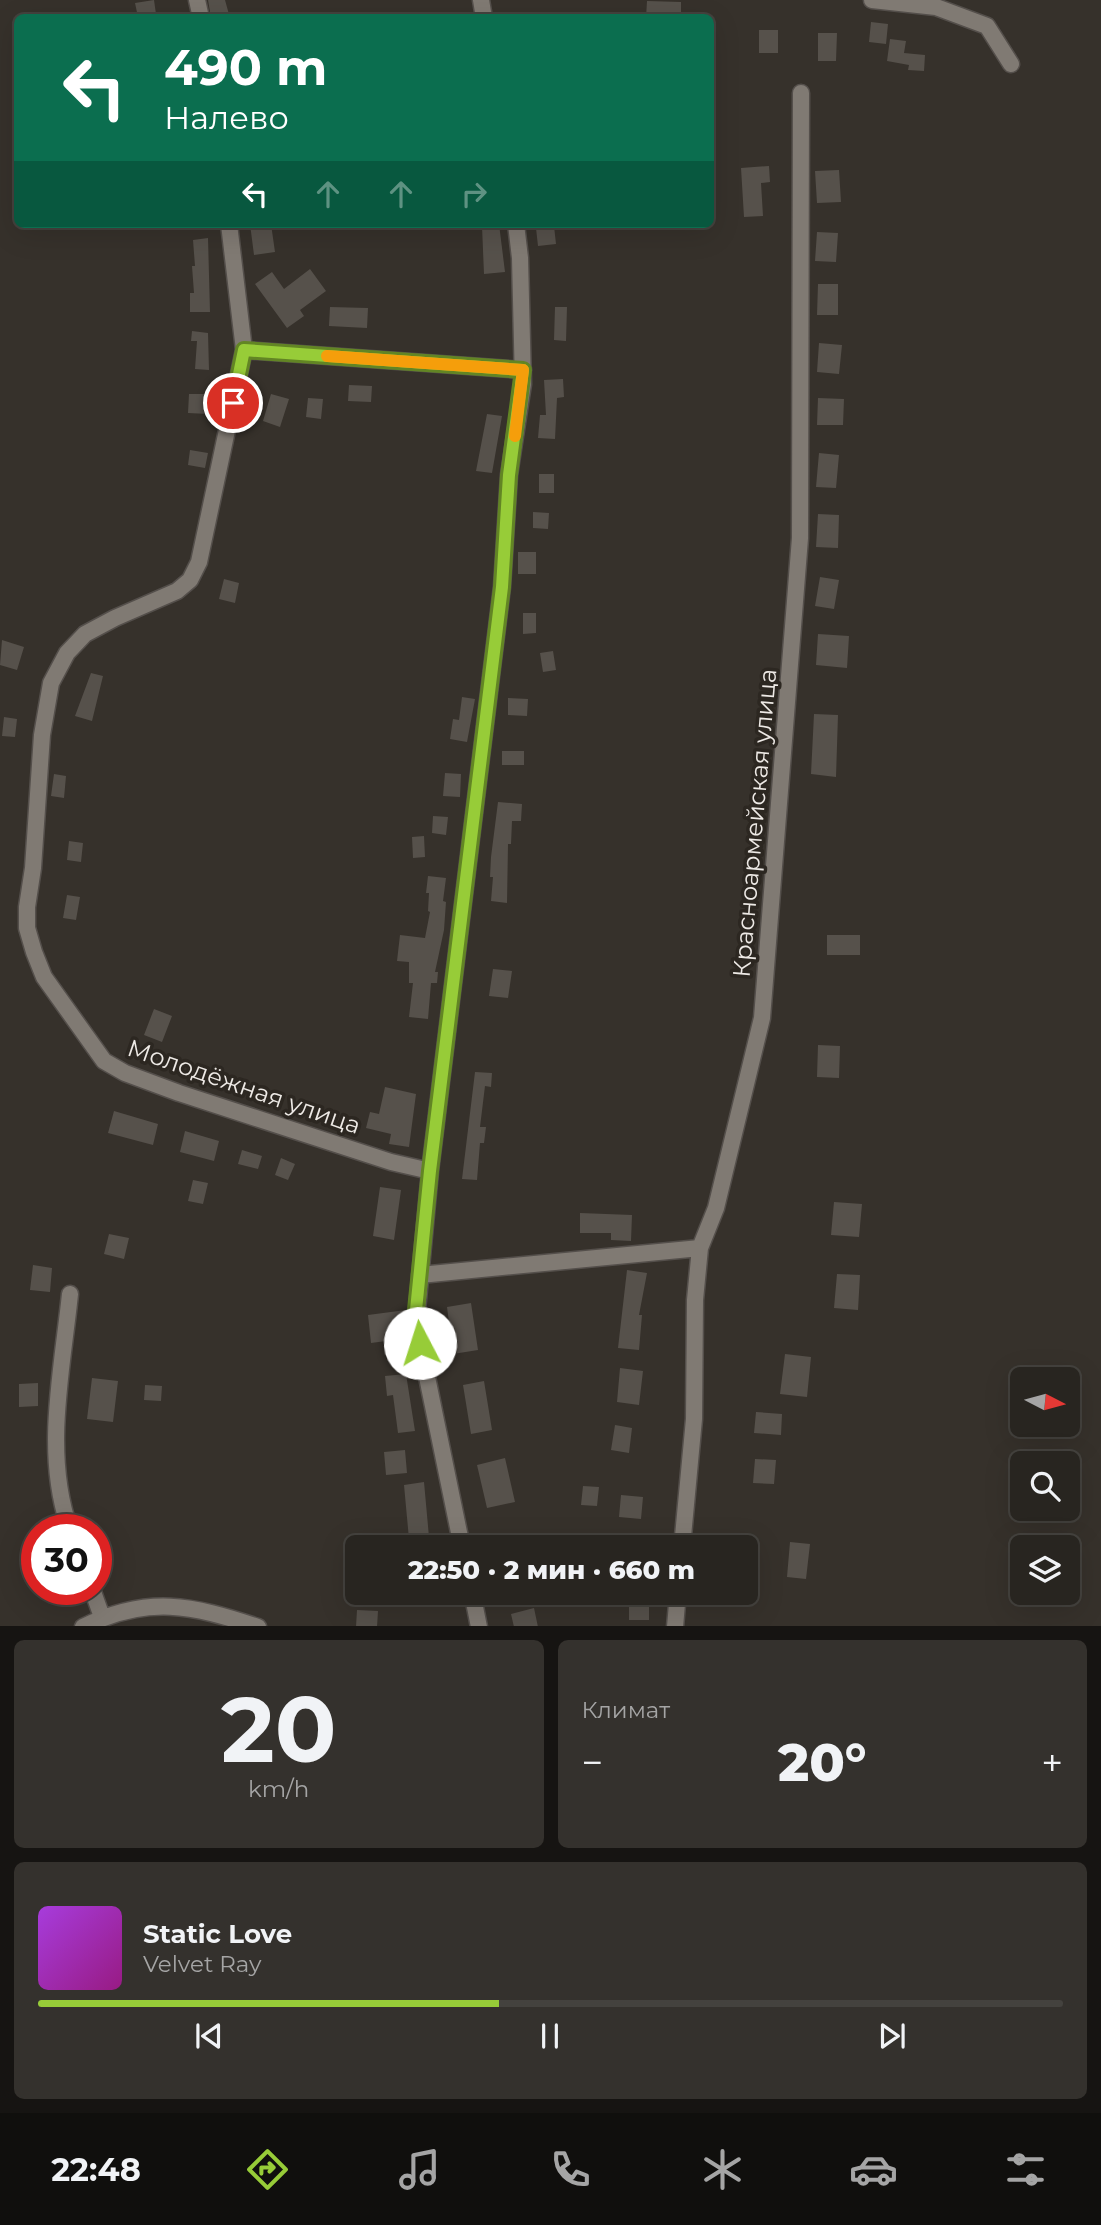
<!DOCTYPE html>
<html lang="ru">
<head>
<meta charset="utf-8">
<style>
	body { margin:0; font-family:Montserrat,sans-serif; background:#34312d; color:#f1f3f6; height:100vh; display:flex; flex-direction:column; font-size:26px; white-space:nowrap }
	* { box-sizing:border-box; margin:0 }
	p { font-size:23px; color:#a5a5a5 }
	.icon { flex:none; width:38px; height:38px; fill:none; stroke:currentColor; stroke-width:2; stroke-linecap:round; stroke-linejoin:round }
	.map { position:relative; height:1626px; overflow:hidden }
	.sheet { display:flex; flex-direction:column; gap:14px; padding:14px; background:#161412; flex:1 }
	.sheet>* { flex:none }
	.hud { position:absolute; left:14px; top:14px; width:700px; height:214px; border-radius:10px; box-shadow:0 7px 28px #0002,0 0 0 2px #44423e; background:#0b6e4f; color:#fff; overflow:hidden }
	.needle { width:46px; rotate:96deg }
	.fabs { position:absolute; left:1010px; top:1367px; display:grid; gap:14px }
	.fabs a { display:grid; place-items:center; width:70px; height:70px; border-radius:10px; background:#282520; box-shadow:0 7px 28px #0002,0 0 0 2px #44423e; font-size:35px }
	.speed { position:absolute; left:21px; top:1514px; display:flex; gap:14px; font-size:35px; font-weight:700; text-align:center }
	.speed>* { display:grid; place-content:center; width:91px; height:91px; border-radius:50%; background:#282520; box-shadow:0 7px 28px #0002,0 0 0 2px #44423e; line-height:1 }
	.speed .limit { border:10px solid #d22; background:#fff; color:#111 }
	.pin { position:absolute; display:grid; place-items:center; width:60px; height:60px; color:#fff; margin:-30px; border:4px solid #fff; border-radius:50%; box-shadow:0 2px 7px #0007 }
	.me { position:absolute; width:77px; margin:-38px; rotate:355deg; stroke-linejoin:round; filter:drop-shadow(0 0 5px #0008) }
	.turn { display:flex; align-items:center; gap:24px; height:147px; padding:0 35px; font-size:32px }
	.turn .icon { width:91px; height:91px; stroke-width:2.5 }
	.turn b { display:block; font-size:49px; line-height:60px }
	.lanes { display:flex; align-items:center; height:66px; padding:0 35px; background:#0003; justify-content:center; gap:35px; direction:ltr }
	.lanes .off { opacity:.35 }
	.big { font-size:52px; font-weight:800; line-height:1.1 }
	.sheet .widget { flex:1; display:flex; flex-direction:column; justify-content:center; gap:10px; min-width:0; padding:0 24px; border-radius:10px; background:#34312d }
	.sheet .dial { align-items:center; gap:0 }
	.dial b { font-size:91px; line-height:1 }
	.song { display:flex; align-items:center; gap:21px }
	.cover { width:84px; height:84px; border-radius:10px; background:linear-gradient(135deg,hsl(280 70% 55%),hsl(310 70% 35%)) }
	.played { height:7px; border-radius:4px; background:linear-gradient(90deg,#97cc38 45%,#44423e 45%) }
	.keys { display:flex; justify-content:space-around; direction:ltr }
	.heat { display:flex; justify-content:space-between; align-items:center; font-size:38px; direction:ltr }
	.sheet .tiles { flex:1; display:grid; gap:14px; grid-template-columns:1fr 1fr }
	.widget:last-child { grid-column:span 2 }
	.trip { position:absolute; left:345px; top:1535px; width:413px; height:70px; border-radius:10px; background:#282520; box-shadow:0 7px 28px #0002,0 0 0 2px #44423e; font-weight:800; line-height:70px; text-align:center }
	.dock { display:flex; height:112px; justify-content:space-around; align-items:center; background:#100f0d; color:#a5a5a5 }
	.dock .icon { width:49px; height:49px }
	.dock .active { color:#97cc38 }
	.dock b { font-size:32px; color:#f1f3f6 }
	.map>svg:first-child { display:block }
</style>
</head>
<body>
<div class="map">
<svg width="1101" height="1627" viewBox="0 0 1101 1627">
	<rect width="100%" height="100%" fill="#36312b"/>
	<!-- building -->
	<path fill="#56514b" d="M154,0L156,14L138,17L135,3Z
		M208,0H225L230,18H211Z
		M647,1L681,2V18H646Z
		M871,22L888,24L886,44L869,42Z
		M759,30H778V53H759Z
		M818,33H837L836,61H818Z
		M890,39L906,41L904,53L925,55L924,71L908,70L909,65L887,61Z
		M769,166L770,182L761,183L763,216L744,217L741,168Z
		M839,170L841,202L817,203L815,171Z
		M250,224H271L275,252L254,255Z
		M499,224L505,272L484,274L482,226Z
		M554,226L556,244L538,246L536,228Z
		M817,232L838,233L836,262L815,261Z
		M208,238L210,312H190V293H194L192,266H195L193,240Z
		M310,269L326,291L300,310L304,316L287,328L255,284L272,272L284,289Z
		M818,284H838V315H817Z
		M330,307L368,308L367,328L329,326Z
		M555,307H567L566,341L554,340Z
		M192,331L208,333L209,370L195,369L197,341H191Z
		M819,343L842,345L839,374L817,372Z
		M563,379L564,397L557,398L555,439L538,438L540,415H546L544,380Z
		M349,385L372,386L371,402L348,401Z
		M189,394H208V414L188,413Z
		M271,394L289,399L280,427L263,421Z
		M308,398L323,399L321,419L306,417Z
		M818,398L844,399L843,425H817Z
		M487,414L502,416L492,473L476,471Z
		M190,450L208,453L205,468L188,465Z
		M819,453L839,455L836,488L816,487Z
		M539,474H554V493H539Z
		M533,512L549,513L548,529L533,528Z
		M818,514L839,515L838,548L816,547Z
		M518,552H536V574H518Z
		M820,577L839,580L834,609L815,606Z
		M224,579L239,583L235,603L219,599Z
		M523,613H536V633L523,634Z
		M818,634L849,636L847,668L816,665Z
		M2,640L24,647L17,670L0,665Z
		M553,651L556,670L543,672L540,653Z
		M91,673L103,676L92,721L75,716Z
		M462,697L475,699L467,742L450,739L453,719L459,720Z
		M508,698L528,699L527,716L508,715Z
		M814,714L838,715L836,777L811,774Z
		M4,717L17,719L15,737L2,736Z
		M502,751H524V765H502Z
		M445,773L461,774L460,797L443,796Z
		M54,774L66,776L64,798L51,796Z
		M498,802L522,804L521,821H512L511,844H508L507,903L491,901L493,877H490L491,857Z
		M433,816L448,817L446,835L432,833Z
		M424,836L425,857L413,858L412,837Z
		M69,841L83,843L81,862L67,860Z
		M428,876L446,878L443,901L446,902L444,930L435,972H438L437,983H431L428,1019L409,1017L413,983H409V962L397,961L400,935L425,938L430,912L428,911L429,893H426Z
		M67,895L80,897L76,920L63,918Z
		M827,935H860V955H827Z
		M493,969L512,971L508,998L489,996Z
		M154,1009L172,1016L162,1042L144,1035Z
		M818,1045L840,1046L839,1078L817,1077Z
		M475,1072L492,1073L491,1087L485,1086L480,1127H486L484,1143H480L477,1180L462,1179Z
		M385,1087L416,1094L409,1147L389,1144L391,1134L366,1128L370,1112L379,1114Z
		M114,1111L158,1124L153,1145L108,1133Z
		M185,1131L219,1141L214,1161L180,1152Z
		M242,1150L262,1156L258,1169L238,1164Z
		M281,1158L295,1164L288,1180L275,1175Z
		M193,1180L208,1183L203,1204L188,1201Z
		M380,1187L401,1190L394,1240L373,1236Z
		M834,1202L862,1204L859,1237L831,1235Z
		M580,1213L632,1215L631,1241L611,1240V1233H580Z
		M109,1234L129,1238L124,1259L104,1254Z
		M33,1265L52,1268L50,1292L30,1290Z
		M627,1270L647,1273L639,1315H642L639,1350L618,1348Z
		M837,1274L860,1275L858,1310L834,1308Z
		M471,1303L478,1350L453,1354L447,1307Z
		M406,1310L409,1338L371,1343L368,1315Z
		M785,1354L811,1357L807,1397L780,1394Z
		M620,1368L643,1371L639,1405L617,1402Z
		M406,1374L415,1431L398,1433L393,1395L387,1396L385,1376Z
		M92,1378L118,1381L113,1422L87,1419Z
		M484,1381L492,1430L471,1434L463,1385Z
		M38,1383V1406L19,1407V1384Z
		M145,1385L162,1386L161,1401L144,1400Z
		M756,1412L782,1414L781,1435L754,1433Z
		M615,1425L632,1428L629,1453L611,1450Z
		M405,1450L407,1473L386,1475L384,1452Z
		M505,1458L515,1502L487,1508L477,1465Z
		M755,1459L776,1460L774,1484L753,1483Z
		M424,1482L429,1537L409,1539L404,1485Z
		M583,1486L599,1487L597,1506L581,1505Z
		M621,1495L643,1497L641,1519L619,1517Z
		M523,1536L525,1547H493V1542Z
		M790,1542L810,1544L806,1579L787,1577Z
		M629,1603L649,1604V1620H629Z
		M534,1608L538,1627H514L511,1614Z
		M357,1610L378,1611L377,1627H356Z"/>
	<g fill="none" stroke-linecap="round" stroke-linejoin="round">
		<!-- minor casing -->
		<g stroke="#544f4b" stroke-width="19">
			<path id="minor" d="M197,0L201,18
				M481,0L484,18
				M872,0L936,7L987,26L1011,64
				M229,224L244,350L199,562L190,580L177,591L115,618L85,634L67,653L51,683L42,735L33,868L27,907V928L34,952L44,977L104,1061L125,1073L179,1093L391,1162L430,1171
				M244,350L523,370
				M420,1275L700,1248
				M70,1294C62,1372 43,1454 70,1530
				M462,1547L420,1343L417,1310L430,1171L502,587L509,475L523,384L520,258L516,224
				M682,1547L694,1419L695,1300L700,1248L716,1208L762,1018L800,538L801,93
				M92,1589L102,1617
				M472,1592L479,1627
				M83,1627C148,1595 192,1605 258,1627
				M675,1627L678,1592"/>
		</g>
		<!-- minor -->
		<use href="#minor" stroke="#807a73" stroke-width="16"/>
	</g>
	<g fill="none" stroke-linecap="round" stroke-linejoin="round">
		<!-- route casing -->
		<g stroke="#628524" stroke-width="18">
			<path id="route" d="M233,403L244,350L523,370L509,475L502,587L430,1171L416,1310L420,1343"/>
		</g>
		<!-- route -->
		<use href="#route" stroke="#97cc38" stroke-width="12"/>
		<!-- slow -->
		<path stroke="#f59e0b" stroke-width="12" d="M327,356L523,370L515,436"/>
	</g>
	<g text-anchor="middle" stroke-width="7" stroke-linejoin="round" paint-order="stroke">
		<!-- street labels -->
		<g font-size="24" fill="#eeeae6" stroke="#2c2721">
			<text transform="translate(755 823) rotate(-85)" y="8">Красноармейская улица</text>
			<text transform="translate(244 1087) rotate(19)" y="8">Молодёжная улица</text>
		</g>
	</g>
</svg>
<div class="fabs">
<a><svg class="needle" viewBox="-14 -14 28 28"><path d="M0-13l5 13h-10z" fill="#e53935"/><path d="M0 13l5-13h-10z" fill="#a5a5a5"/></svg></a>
<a><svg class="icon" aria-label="search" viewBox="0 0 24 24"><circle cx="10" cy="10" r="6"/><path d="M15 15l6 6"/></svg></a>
<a><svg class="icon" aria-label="layers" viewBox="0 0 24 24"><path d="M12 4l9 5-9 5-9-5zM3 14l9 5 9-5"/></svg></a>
</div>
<div class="speed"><div class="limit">30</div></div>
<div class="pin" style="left:233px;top:403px;background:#d93025"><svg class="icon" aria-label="arrive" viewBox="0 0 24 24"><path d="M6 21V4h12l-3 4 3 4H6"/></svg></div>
<svg class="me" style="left:420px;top:1343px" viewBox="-20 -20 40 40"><circle r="19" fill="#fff"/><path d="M0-13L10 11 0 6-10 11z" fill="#97cc38"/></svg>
<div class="trip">22:50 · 2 мин · 660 m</div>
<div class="hud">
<div class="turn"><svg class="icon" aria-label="left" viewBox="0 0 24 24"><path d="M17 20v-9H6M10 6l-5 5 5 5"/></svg><div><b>490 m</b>Налево</div></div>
<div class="lanes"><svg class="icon" aria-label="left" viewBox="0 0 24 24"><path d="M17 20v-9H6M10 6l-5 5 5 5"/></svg><svg class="icon off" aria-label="ahead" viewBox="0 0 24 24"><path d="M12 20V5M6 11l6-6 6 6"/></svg><svg class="icon off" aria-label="ahead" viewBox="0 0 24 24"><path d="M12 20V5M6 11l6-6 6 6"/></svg><svg class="icon off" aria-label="right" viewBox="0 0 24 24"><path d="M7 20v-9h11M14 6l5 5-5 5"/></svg></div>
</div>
</div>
<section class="sheet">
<div class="tiles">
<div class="widget dial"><b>20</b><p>km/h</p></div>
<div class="widget"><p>Климат</p>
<div class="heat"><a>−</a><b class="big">20°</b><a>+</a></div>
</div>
<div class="widget">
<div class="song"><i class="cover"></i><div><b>Static Love</b><p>Velvet Ray</p></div></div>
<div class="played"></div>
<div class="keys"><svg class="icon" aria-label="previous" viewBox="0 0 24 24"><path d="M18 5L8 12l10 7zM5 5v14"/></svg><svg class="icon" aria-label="pause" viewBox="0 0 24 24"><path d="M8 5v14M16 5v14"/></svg><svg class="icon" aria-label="next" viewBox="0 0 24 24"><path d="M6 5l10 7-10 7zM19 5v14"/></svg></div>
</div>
</div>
</section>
<nav class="dock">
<b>22:48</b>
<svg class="icon active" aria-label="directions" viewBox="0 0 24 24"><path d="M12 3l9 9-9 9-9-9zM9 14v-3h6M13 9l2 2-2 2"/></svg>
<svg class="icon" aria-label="music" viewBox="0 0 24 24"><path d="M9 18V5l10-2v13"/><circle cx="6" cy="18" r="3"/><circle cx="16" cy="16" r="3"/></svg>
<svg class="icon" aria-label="phone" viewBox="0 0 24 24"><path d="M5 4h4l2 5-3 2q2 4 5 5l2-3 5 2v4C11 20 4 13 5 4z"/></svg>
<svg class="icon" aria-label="climate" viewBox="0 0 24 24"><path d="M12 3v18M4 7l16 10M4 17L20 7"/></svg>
<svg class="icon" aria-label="car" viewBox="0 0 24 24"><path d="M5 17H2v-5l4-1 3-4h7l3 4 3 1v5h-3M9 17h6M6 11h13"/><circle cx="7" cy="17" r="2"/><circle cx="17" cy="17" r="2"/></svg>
<svg class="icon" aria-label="filters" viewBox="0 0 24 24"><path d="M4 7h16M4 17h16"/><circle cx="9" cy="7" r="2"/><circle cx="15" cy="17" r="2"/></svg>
</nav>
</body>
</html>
